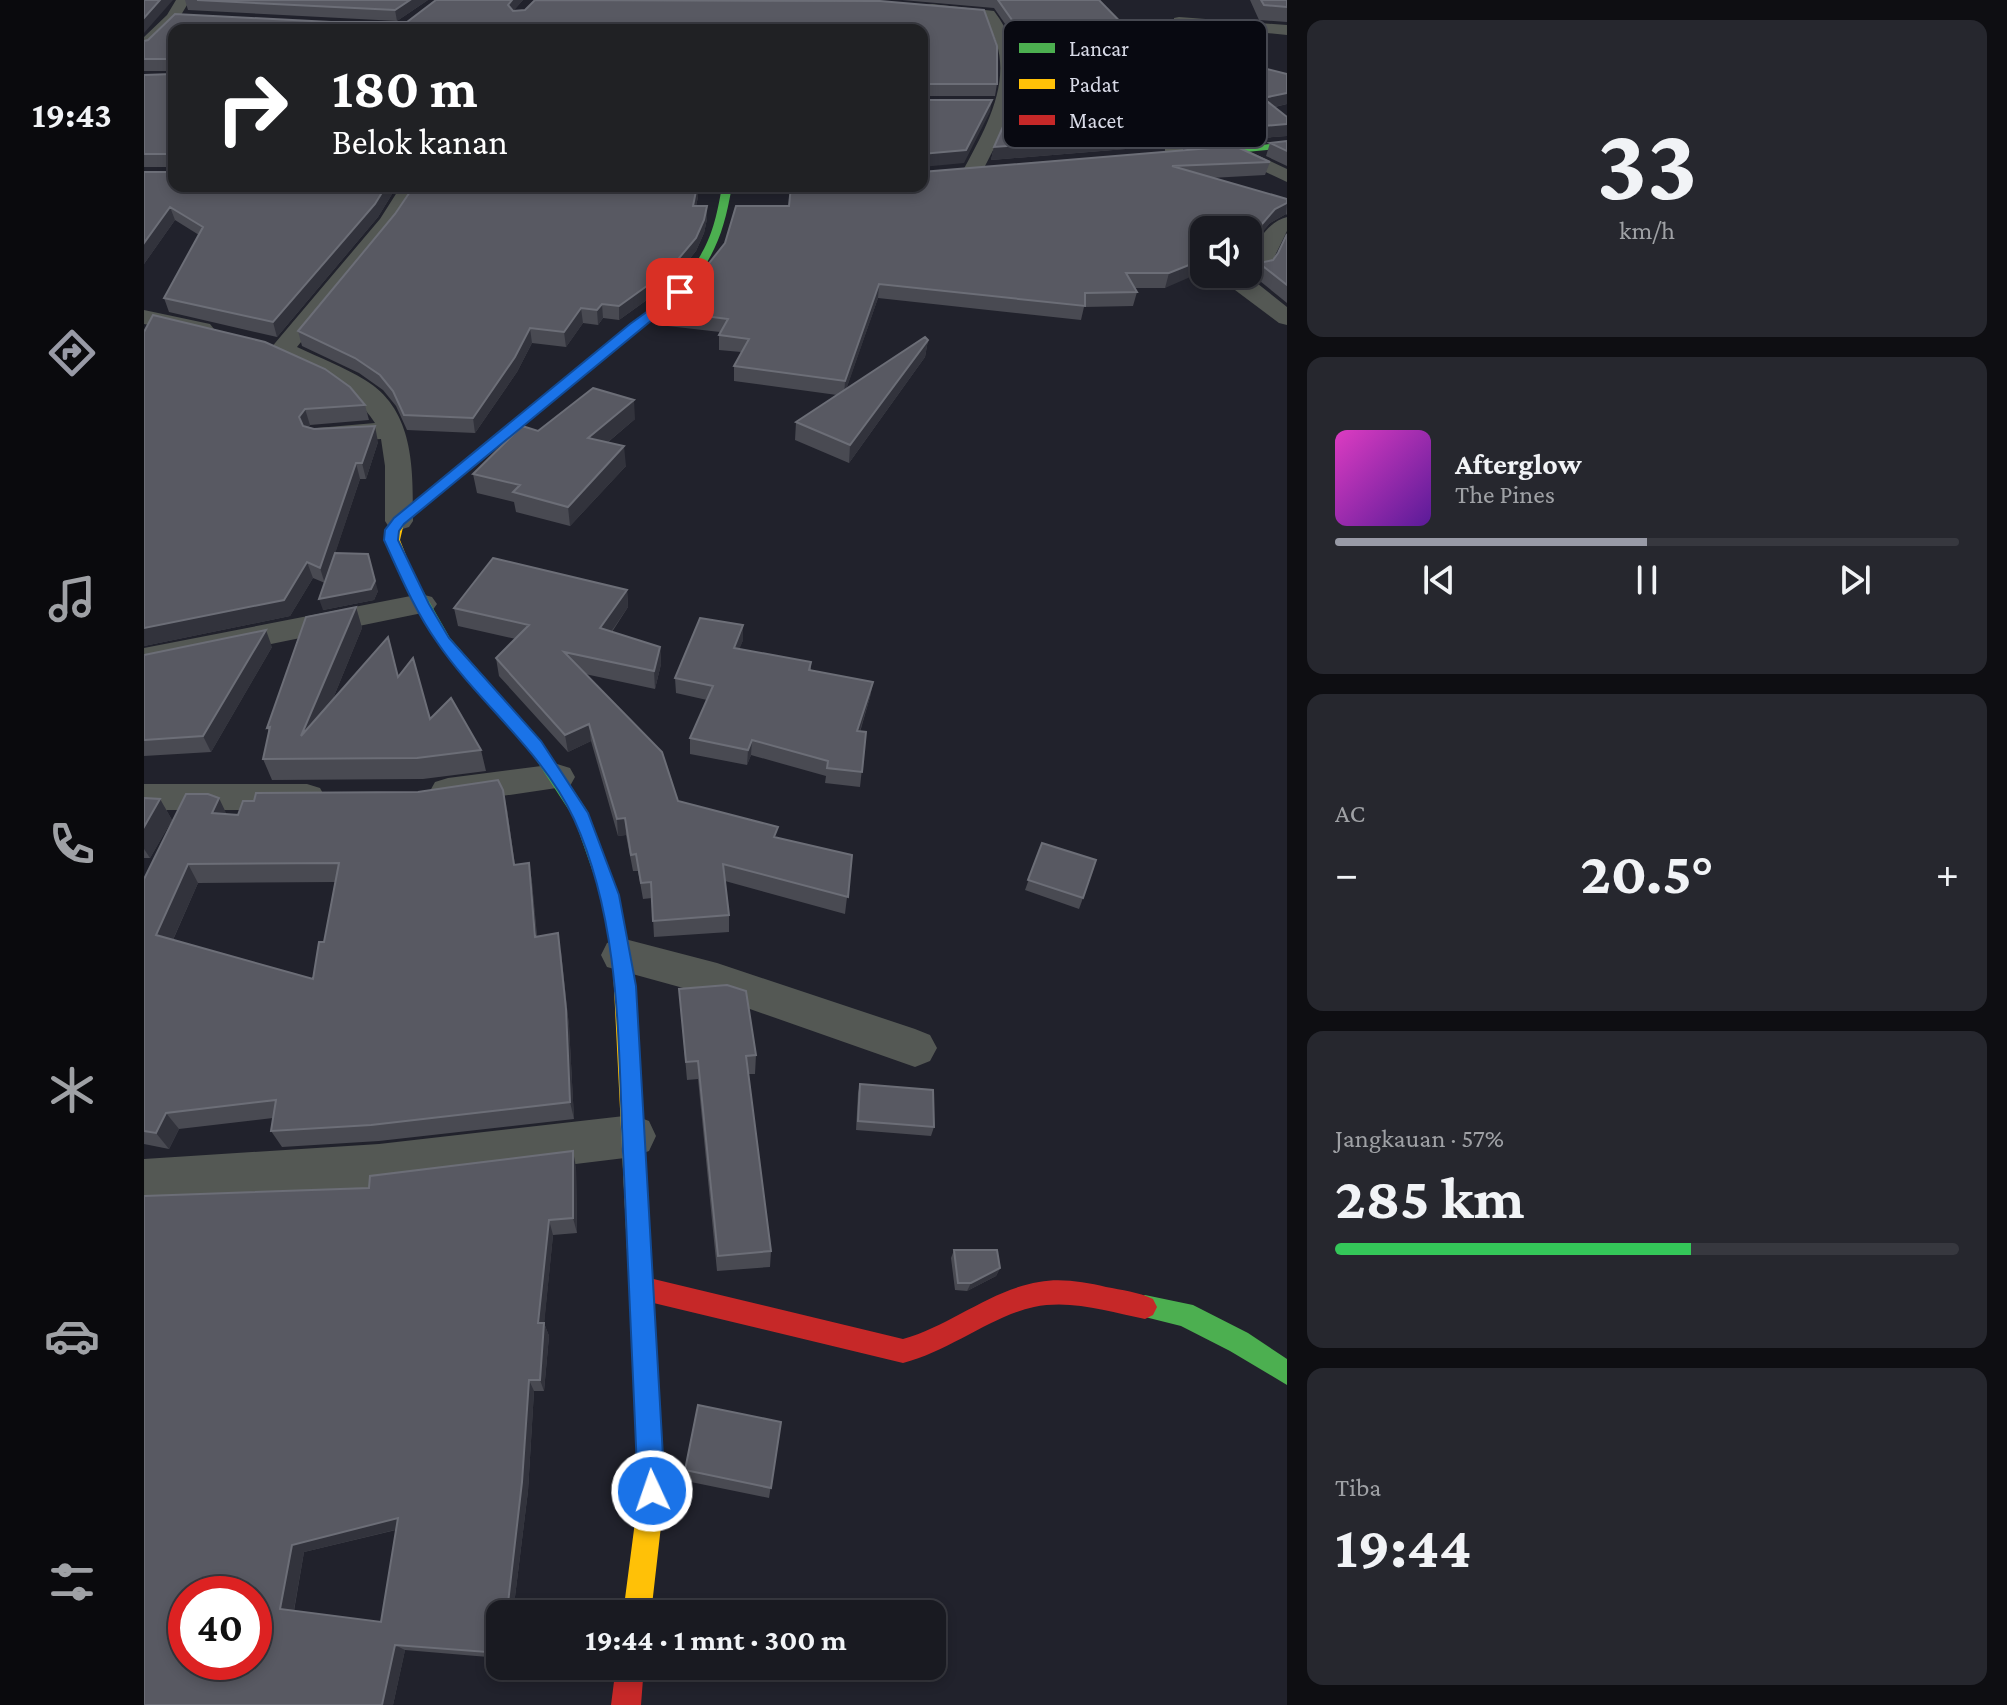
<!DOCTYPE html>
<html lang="id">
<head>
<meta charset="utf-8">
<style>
	body { margin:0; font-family:"Crimson Pro",serif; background:#26272e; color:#f1f3f6; height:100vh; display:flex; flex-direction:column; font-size:30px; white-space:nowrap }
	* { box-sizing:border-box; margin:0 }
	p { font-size:26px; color:#9fa1a5 }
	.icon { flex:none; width:44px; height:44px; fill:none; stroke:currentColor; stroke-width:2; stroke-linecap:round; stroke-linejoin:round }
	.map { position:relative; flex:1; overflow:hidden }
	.drawer { display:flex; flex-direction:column; gap:20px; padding:20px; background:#0e0e12; width:720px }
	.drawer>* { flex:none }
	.top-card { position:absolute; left:24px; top:24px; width:760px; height:168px; border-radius:16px; box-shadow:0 4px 12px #0003,0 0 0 2px #37383f; background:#202124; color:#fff; overflow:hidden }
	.buttons { position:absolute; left:1046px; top:216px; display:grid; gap:16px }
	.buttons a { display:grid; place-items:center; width:72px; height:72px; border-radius:16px; background:#191a21; box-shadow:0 4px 12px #0003,0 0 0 2px #37383f; font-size:40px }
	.speed { position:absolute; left:24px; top:1576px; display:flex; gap:16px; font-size:40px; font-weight:700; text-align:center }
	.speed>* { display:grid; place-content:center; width:104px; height:104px; border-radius:50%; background:#191a21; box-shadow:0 4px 12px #0003,0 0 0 2px #37383f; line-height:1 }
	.speed .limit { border:12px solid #d22; background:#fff; color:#111 }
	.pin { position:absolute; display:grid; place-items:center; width:68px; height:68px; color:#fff; margin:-34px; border-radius:16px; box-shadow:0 4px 12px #0006 }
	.me { position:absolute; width:88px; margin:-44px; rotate:357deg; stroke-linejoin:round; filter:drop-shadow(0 0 6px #0008) }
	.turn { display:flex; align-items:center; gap:28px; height:168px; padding:0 32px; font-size:36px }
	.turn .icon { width:104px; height:104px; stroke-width:2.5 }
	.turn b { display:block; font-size:56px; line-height:68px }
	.big { font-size:60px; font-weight:700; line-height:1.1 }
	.drawer .card { flex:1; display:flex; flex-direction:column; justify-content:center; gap:12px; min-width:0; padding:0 28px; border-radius:16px; background:#26272e }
	.drawer .dial { align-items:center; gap:0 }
	.dial b { font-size:104px; line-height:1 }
	.song { display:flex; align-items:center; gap:24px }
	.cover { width:96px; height:96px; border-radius:12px; background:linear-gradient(135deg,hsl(310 70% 55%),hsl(270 70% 35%)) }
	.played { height:8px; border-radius:4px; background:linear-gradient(90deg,#989aa6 50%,#37383f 50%) }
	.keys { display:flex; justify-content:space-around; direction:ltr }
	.heat { display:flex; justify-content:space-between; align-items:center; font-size:44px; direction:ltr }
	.charge { height:12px; border-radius:6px; background:linear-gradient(90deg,#34c759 57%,#37383f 0) }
	.trip { position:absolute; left:342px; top:1600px; width:460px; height:80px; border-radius:16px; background:#191a21; box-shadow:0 4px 12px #0003,0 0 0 2px #37383f; font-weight:700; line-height:80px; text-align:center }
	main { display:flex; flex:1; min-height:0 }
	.menu { display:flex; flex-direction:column; width:144px; justify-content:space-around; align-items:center; background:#0a0a0d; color:#9fa1a5 }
	.menu .icon { width:56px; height:56px }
	.menu .current { color:#989aa6 }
	.menu b { font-size:36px; color:#f1f3f6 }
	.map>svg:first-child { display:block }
</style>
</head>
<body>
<main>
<nav class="menu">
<b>19:43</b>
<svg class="icon current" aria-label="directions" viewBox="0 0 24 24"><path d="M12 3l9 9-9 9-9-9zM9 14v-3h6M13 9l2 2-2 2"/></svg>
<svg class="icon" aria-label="music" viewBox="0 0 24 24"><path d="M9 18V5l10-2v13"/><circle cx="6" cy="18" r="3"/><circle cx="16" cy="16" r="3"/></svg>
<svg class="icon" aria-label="phone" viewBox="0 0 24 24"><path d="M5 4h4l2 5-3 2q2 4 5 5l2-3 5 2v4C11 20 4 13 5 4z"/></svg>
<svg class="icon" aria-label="climate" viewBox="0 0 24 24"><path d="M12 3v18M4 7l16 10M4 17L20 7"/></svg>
<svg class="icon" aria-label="car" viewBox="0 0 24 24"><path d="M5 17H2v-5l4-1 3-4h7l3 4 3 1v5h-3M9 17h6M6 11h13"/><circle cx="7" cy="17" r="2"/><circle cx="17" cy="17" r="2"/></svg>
<svg class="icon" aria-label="filters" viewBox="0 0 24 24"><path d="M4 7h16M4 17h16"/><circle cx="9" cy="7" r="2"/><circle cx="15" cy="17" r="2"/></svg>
</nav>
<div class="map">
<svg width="1143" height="1705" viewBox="0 0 1143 1705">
	<rect width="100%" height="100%" fill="#21222c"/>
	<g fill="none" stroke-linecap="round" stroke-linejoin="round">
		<!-- street -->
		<path fill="#545854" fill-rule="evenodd" d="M32,0H46L34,20L6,49L0,51V37L23,15Z
			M788,4L850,11C894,69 865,119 837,174L827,180L817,174C843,126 877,70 840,18L783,11V5Z
			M1035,17L1143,25V35L1030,24V18Z
			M998,70L1004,72L1039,126V156L1037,160H1023L1021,156V126L990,75Z
			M1090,144L1143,169V182L1083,154L1081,150L1083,146Z
			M257,186H277L251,226L153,347C176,358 200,367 221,380C271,410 269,470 269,521L265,527L255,530L245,527L241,521V466L237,439L182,442L173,440L169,434L173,428L231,423C207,385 169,374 130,354L126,349L236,219Z
			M1143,217V231L1126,266L1123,271L1104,276L1143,307V325L1135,323L1091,290L1081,274H1104C1104,253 1121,222 1143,217Z
			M0,310L66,324L70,329L66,334L58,336L0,324Z
			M277,594L288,597L293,604L288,611L0,670V648Z
			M413,764L426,768L431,777L426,786L304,804L291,800L286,791L291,782L304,778Z
			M0,784H163L176,788L181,797L176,806L163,810H0Z
			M477,938L573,963L771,1029L786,1035L793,1048L786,1061L771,1067L572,997L463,967L457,955L463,943Z
			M489,1115L505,1121L512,1136L505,1151L489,1157L235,1188L0,1203V1159L235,1144Z"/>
		<!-- fast -->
		<path fill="#4caf50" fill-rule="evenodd" d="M1143,142V148L1040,158L1036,155Z
			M578,186H588C580,231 572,255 543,290H535L534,288C563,250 570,234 578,186Z
			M262,569L269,573L306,638L397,741L444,812L475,895L489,968L486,974L479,976L472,974L469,968L457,895L430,818L385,749L295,644L255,573Z
			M1001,1295L1049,1305L1104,1333L1143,1359V1385L1086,1351L1037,1326L993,1315L989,1307L993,1299Z"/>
		<!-- slow -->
		<path fill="#ffc107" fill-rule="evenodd" d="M535,286L544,288L260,523L256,540L269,573L267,576H257C246,556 237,539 250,518Z
			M479,960L486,962L489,968L521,1491L507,1614H479L495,1491L469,968L472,962Z"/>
		<!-- jam -->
		<path fill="#c62828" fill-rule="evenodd" d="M497,1276L759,1339C806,1326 846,1290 895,1282C917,1278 940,1282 962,1287C978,1290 994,1292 1009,1299L1013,1307L1009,1315L1001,1319C966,1312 927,1299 890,1307C847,1316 806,1351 759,1363L497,1300L489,1296L485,1288L489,1280Z
			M472,1666H500L497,1705H467Z"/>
	</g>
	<!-- wall -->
	<path fill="#494a52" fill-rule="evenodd" d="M41,0H284L253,21L44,10Z
		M292,0H379L369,11L381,10L391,0L736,1L840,10L853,46V84L851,96H778V30H30V186H253L234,217L133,337L25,312L20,298L55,235L31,220L0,264V172H28V167H0V75L28,74L29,71H0V41L4,40L31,14L187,22H263Z
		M758,0H955L998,44L1143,74V104L1131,107L1143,124V136L1042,144V124L1007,70L999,67L993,70L1021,134L1018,146L847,160L850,147L870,102L876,73L873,53L866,31L850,8Z
		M1106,0H1143V22L1115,20Z
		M1143,141V166L1122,156L1126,143Z
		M1126,162L1121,175L1067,178L1143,199V215L1142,214L1126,223L1113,238L1104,263V230L1021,288H990L993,292L989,306L940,307L937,320L734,298L702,389L784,340L781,357L705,463L651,440L652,422L693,395L590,381V366L597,352L575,350V335L576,332L515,325L514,310L547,286L645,206L778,172Z
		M270,186H374L373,188L554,197L552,206L563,219L560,233L552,251L525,284L475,320L459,318L454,325L439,323L422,347L388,343L373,372L331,433L263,430L252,406L239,390L215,373L158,346L154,331L251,214Z
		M1143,234V303L1111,277L1115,263L1129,260L1134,253Z
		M0,332L221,405L225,420L166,425L164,427L234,442L222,479H216L191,553L234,591L230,600L179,610L181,583L169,578L146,616L0,646Z
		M491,419L463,443L482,466L426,526L372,512L370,502L333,493L329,474L394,431Z
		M483,590L484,607L468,632L516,647L517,664L511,689L441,674L534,801L633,838L708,855L701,914L581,881L585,915V932L510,937L508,898L499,899L494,871H489L482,835L474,836L447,741L424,752L355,676L352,658L372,639L314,626L310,608Z
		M212,607L218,628L188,701L254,676L286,719L337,750L342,771L279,779L128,780L119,759L125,732L123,728Z
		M599,640L595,649L667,662V670L729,682L726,697L716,732H722L716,787L681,783L682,776L607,755L603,765L546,754V738L563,700L532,693L531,678Z
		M128,647L67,752L0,756V655Z
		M0,798L16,799L28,820L6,858H0Z
		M363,809L371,865L385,863L388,882L393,936L417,951L425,1026L430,1119L235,1141L138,1147L127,1131L129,1118L35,1129L25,1149L0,1144V879L82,814ZM191,882L180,942L169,979L29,940L54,883Z
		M898,843L939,898L935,909L881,890Z
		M535,989L612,1055L611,1074H604L627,1251L626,1267L573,1271L554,1079L543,1080Z
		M716,1084L790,1127L787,1136L712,1130L714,1093Z
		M432,1167L433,1233L409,1235L400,1323L405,1336L400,1391H390L384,1491L370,1605L375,1609L374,1614H356V1658L261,1650L249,1705H0L225,1188ZM252,1530L237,1622L150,1611L160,1552Z
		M810,1250L856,1268L852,1276L823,1291L811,1290L807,1258Z
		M637,1422L625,1498L542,1481L541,1470Z"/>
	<!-- shaded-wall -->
	<path fill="#32333c" d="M16,0H29L0,33V18Z
		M266,0H284L253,21L251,10Z
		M368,0H379L365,16L364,5Z
		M1002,56L999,67L988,72L991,61Z
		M1143,93V104L1115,110L1119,98Z
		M848,100L846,112L820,163L778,167V154Z
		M1143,124V136L1042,144L1046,132Z
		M1021,134L1018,146L847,160L850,147Z
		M242,186H253L234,217L133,337L129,322Z
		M554,186V197L549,219V206Z
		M1143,203L1142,214L1126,223L1113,238L1118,224L1131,209Z
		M563,206V219L560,233L552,251L525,284L475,320V306Z
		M26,207L31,220L0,264V243Z
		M1060,259V271L1021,288L1025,273Z
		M735,284L734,298L700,396L701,381Z
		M458,304L459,318L454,325L453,310Z
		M437,308L439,323L422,347L420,332Z
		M386,328L388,343L373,372L331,433L329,418Z
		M784,340L781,357L705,463L706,445Z
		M490,400L491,419L445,458L444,438Z
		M161,409L166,425L160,432L155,417Z
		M231,426L234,442L222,479L218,463Z
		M480,446L482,466L426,526L424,507Z
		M212,463L216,479L181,584L176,568Z
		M224,554L234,591L230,600L179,610L175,599Z
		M163,562L169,578L146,616L0,646V628Z
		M483,590L484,607L458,645L456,628Z
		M212,607L218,628L165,757L157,736Z
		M599,625V640L590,663V648Z
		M122,630L128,647L67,752L59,736Z
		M516,647L517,664L511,689L510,671Z
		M729,682L726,697L711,747L713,731Z
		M445,724L447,741L424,752L421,735Z
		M608,740L607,755L603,765L604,750Z
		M359,790L363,809L373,883L370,865Z
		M75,798L84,817L68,813Z
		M16,799L28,820L6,858L0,849V827Z
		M481,818L482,835L474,836L473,819Z
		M385,863L388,882L394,955L391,937Z
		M44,864L54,883L23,953L12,935Z
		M414,933L425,1026L430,1119L426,1102Z
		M22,1113L35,1129L25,1149L12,1133Z
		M429,1151L432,1167L433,1233L429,1218Z
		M405,1220L409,1235L399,1336L394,1323Z
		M856,1268L852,1276L823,1291L827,1283Z
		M400,1323L405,1336L400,1391L396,1380Z
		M385,1380L390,1391L384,1491L370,1605L375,1609L374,1614H367L364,1603Z
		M254,1518L263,1527L160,1552L149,1615L136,1609L148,1545Z
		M251,1645L261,1650L249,1705H238Z"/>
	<!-- building -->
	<path fill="#585962" stroke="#6c6e77" stroke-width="2" fill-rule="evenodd" d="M0,0H16L0,18Z
		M53,0H266L251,10Z
		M292,0H368L364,5L369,11L381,10L391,0L736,1L840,10L853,46V84H779L778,90V30H30V186H242L231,204L129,322L20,298L59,227L26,207L0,243V172H28V154H0V75L28,74L29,62L26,59H0V41L4,40L31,14L187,22H263Z
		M854,0H955L998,44L1029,45L1143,74V93L1119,98L1143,117V124L1046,132L1045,112L1009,59L1002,56L991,61L990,65L1021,114V134L850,147L870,102L878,62L875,41L868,20Z
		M1117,0H1143V7L1120,5Z
		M778,98L779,100H848L822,150L778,154Z
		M1143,141V151L1126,143Z
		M1091,146L1126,162L1028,166L1143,199V203L1131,209L1118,224L1106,257H1104V230H1060V259L1025,273H982L993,292L941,293V306L735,284L701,381L590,366L605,339L575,335L584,319L514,310L547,286L581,243L592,206H645L647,186H778V172Z
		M270,186H367L366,188L442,186H553L549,206H563L560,220L552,238L525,270L475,306L458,304L453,310L437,308L420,332L386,328L371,357L329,418L260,415L249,391L236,375L211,358L154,331L251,214Z
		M1143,234V285L1115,263L1129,260L1134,253Z
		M9,315L121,342L181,369L206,387L221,405L161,409L155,417L159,426L170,429L231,426L218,463H212L176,568L163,562L140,600L0,628V332Z
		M781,337L784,340L706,445L652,422Z
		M449,388L490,400L444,438L480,446L424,507L369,492L376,485L329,474L378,426L394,431Z
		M191,553L224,554L231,581L227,589L175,599Z
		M349,558L483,590L456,628L516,647L510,671L420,652L518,752L534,801L634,827L630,837L708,855L704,897L579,864L585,915L509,921L507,882L497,883L492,854L487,855L481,818L473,819L445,724L421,735L352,658L385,625L310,608Z
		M212,607L157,736L244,637L254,677L269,658L286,719L307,698L337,750L273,758L119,759L126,727L123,728L162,617Z
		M556,618L599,625L590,648L667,662L665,670L729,682L713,731L722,732L718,772L683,768L684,761L608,740L604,750L546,738L569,686L531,678Z
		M122,630L59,736L0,740V655Z
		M354,780L359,790L370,865L385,863L391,937L414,933L422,1009L426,1102L227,1125L127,1131L132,1100L22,1113L12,1133L0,1131V879L42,794H64L75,798L68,813L94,815L99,801H110L112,793L274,792ZM195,863L180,942H175L169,979L12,935L44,864Z
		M0,798L16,799L0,827Z
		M898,843L952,860L939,898L884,880Z
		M583,985L602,991L612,1055L602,1056L627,1251L574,1256L554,1061L542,1062L535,989Z
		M716,1084L789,1090L790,1127L714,1121Z
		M429,1151V1218L405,1220L394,1323H400L396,1380H385L378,1482L364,1603H369L367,1614H356V1653L251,1645L238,1705H0V1196L225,1188L226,1176ZM254,1518L237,1622L136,1609L148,1545ZM42,1594H110V1662H42Z
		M810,1250H853L856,1268L827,1283H814Z
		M554,1405L637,1422L627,1488L541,1470Z"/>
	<!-- route -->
	<path fill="#1a73e8" stroke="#114b97" stroke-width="2" d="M533,290L542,292L260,524L255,531L254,540L285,604L305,638L397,741L444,813L475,895L492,986L521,1491L517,1501L508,1505L498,1501L494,1491C489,1378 484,1265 479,1152C474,1041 477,923 430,819C398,750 335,704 293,642C271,611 256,575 240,540L241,530L250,518L486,324Z"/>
	<!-- legend -->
	<rect x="859" y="20" width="264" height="128" rx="12" fill="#080911" stroke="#464851" stroke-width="2"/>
	<rect x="875" y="43" width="36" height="10" fill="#4caf50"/>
	<rect x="875" y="79" width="36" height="10" fill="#ffc107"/>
	<rect x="875" y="115" width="36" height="10" fill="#c62828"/>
	<g font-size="22" fill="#d8dae7">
		<text x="925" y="56">Lancar</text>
		<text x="925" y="92">Padat</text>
		<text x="925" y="128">Macet</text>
	</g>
</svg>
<div class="buttons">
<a><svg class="icon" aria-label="sound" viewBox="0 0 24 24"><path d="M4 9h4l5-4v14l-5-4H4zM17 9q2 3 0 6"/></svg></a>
</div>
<div class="speed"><div class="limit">40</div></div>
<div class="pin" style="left:536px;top:292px;background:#d93025"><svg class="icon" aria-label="arrive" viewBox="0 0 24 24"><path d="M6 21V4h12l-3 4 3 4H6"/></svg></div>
<svg class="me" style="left:508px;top:1491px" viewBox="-20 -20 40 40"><circle r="17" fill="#1a73e8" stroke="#fff" stroke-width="3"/><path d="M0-11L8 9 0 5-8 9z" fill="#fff"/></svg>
<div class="trip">19:44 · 1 mnt · 300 m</div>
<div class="top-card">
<div class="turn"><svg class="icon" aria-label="right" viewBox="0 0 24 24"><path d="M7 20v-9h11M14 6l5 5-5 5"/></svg><div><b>180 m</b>Belok kanan</div></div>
</div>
</div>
<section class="drawer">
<div class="card dial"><b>33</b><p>km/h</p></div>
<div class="card">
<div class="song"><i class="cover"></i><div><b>Afterglow</b><p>The Pines</p></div></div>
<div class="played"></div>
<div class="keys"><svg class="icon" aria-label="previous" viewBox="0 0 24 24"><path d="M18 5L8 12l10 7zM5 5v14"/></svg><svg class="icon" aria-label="pause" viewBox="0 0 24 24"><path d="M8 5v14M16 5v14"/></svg><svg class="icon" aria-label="next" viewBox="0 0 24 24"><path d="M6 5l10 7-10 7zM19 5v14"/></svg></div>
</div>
<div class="card"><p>AC</p>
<div class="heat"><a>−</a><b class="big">20.5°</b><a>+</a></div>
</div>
<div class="card"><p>Jangkauan · 57%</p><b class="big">285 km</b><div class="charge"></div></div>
<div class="card"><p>Tiba</p><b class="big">19:44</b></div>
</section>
</main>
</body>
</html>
